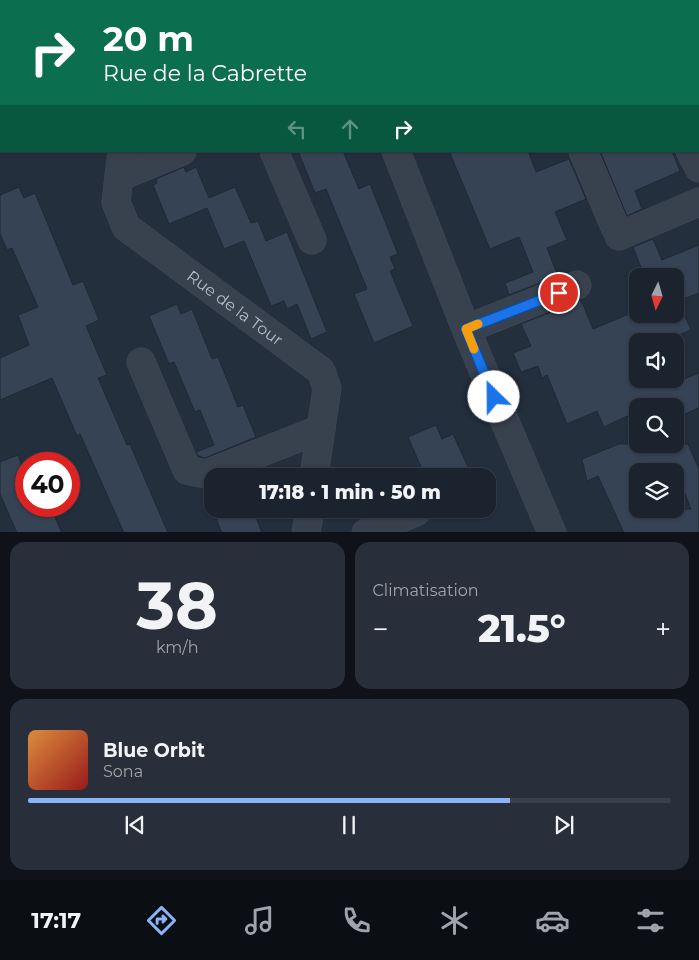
<!DOCTYPE html>
<html lang="fr">
<head>
<meta charset="utf-8">
<style>
	body { margin:0; font-family:Montserrat,sans-serif; background:#282f3a; color:#f1f3f6; height:100vh; display:flex; flex-direction:column; font-size:19px; white-space:nowrap }
	* { box-sizing:border-box; margin:0 }
	p { font-size:16px; color:#a0a4aa }
	.icon { flex:none; width:28px; height:28px; fill:none; stroke:currentColor; stroke-width:2; stroke-linecap:round; stroke-linejoin:round }
	.map { position:relative; height:532px; overflow:hidden }
	.details { display:flex; flex-direction:column; gap:10px; padding:10px; background:#0f1319; flex:1 }
	.details>* { flex:none }
	.top-card { position:absolute; left:0px; top:0px; width:700px; height:152px; box-shadow:0 1px 4px #0004,0 0 0 1px #39404a; background:#0b6e4f; color:#fff; overflow:hidden }
	.needle { width:32px; rotate:185deg }
	.controls { position:absolute; left:629px; top:268px; display:grid; gap:10px }
	.controls a { display:grid; place-items:center; width:55px; height:55px; border-radius:10px; background:#1b232e; box-shadow:0 1px 4px #0004,0 0 0 1px #39404a; font-size:25px }
	.speed { position:absolute; left:15px; top:452px; display:flex; gap:10px; font-size:25px; font-weight:700; text-align:center }
	.speed>* { display:grid; place-content:center; width:65px; height:65px; border-radius:50%; background:#1b232e; box-shadow:0 1px 4px #0004,0 0 0 1px #39404a; line-height:1 }
	.speed .limit { border:8px solid #d22; background:#fff; color:#111 }
	.pin { position:absolute; display:grid; place-items:center; width:42px; height:42px; color:#fff; margin:-21px; border:2px solid #fff; border-radius:50%; box-shadow:0 1px 5px #0007 }
	.me { position:absolute; width:55px; margin:-28px; rotate:337deg; stroke-linejoin:round; filter:drop-shadow(0 0 4px #0008) }
	.turn { display:flex; align-items:center; gap:18px; height:105px; padding:0 20px; font-size:22px }
	.turn .icon { width:65px; height:65px; stroke-width:2.5 }
	.turn b { display:block; font-size:35px; line-height:42px }
	.lanes { display:flex; align-items:center; height:48px; padding:0 20px; background:#0003; justify-content:center; gap:25px; direction:ltr }
	.lanes .off { opacity:.35 }
	.big { font-size:38px; font-weight:800; line-height:1.1 }
	.details .widget { flex:1; display:flex; flex-direction:column; justify-content:center; gap:8px; min-width:0; padding:0 18px; border-radius:15px; background:#282f3a }
	.details .dial { align-items:center; gap:0 }
	.dial b { font-size:65px; line-height:1 }
	.song { display:flex; align-items:center; gap:15px }
	.cover { width:60px; height:60px; border-radius:8px; background:linear-gradient(135deg,hsl(30 70% 55%),hsl(0 70% 35%)) }
	.played { height:5px; border-radius:2px; background:linear-gradient(90deg,#8ab4f8 75%,#39404a 75%) }
	.keys { display:flex; justify-content:space-around; direction:ltr }
	.heat { display:flex; justify-content:space-between; align-items:center; font-size:28px; direction:ltr }
	.details .tiles { flex:1; display:grid; gap:10px; grid-template-columns:1fr 1fr }
	.widget:last-child { grid-column:span 2 }
	.trip { position:absolute; left:204px; top:468px; width:292px; height:50px; border-radius:15px; background:#1b232e; box-shadow:0 1px 4px #0004,0 0 0 1px #39404a; font-weight:800; line-height:50px; text-align:center }
	.tabs { display:flex; height:80px; justify-content:space-around; align-items:center; background:#0b0e12; color:#a0a4aa }
	.tabs .icon { width:35px; height:35px }
	.tabs .on { color:#8ab4f8 }
	.tabs b { font-size:22px; color:#f1f3f6 }
	.map>svg:first-child { display:block }
</style>
</head>
<body>
<div class="map">
<svg width="699" height="533" viewBox="0 0 699 533">
	<rect width="100%" height="100%" fill="#242f3e"/>
	<!-- building -->
	<path fill="#364354" stroke="#1f2835" fill-rule="evenodd" d="M298,151H343L359,189L370,184L398,254L390,257L395,269L390,271L413,326L374,343L354,294L367,289L326,189L315,193Z
		M449,151H528L536,172L569,159L586,199L555,212L567,240L547,248L558,276L509,295L505,283L533,272L519,237L490,249Z
		M600,151H672L680,171L635,191L642,209L627,216Z
		M184,167L186,172L196,167L209,198L235,187L251,223L258,221L266,241L287,232L327,332L311,339L297,304L287,309L284,301L271,306L244,241L224,249L207,208L169,224L153,185L157,183L156,179Z
		M19,187L24,198L35,193L73,285L83,281L99,320L86,326L107,375L98,378L127,445L130,444L168,533H124L80,434L77,436L52,378L0,400V358L29,345L18,315L38,307L12,248L7,250L0,234V195Z
		M653,239L662,260L699,245V293L675,302V276H624L641,268L633,247Z
		M581,300L593,329L629,314H684L691,330L664,341H638V379H684L699,373V408L675,418V406H638V411L604,427L597,411L567,424L547,375L542,378L538,366L521,372L513,353L531,346L521,324Z
		M177,304L181,314L192,309L212,359L218,357L238,407L243,405L256,437L205,458L198,456L196,452L214,445L200,410L195,412L174,362L169,364L149,316Z
		M436,425L442,439L453,434L472,476H425L408,437Z
		M619,444H688L699,469V533H624L598,476L587,481L582,459ZM638,471H676L691,509H638Z
		M18,455L26,478V506H50L62,533H17L0,494V462Z
		M212,488V509H253L262,533H222L204,489Z"/>
	<g fill="none" stroke-linecap="round" stroke-linejoin="round">
		<!-- minor casing -->
		<g stroke="#414a57" stroke-width="29">
			<g id="minor">
				<path d="M338,0L339,1"/>
				<path d="M520,0L521,1"/>
				<path d="M620,0L621,1"/>
				<path d="M297,1L300,0"/>
				<path id="s1" d="M122,151L116,202L126,227L321,371L327,388L314,476"/>
				<path d="M274,151L312,240"/>
				<path d="M396,151L466,329L552,533"/>
				<path d="M583,151L615,227"/>
				<path d="M690,151L699,168"/>
				<path d="M119,177L182,151"/>
				<path d="M619,236L699,202"/>
				<path d="M466,329L577,285"/>
				<path d="M141,362L187,470L206,474L321,429"/>
				<path d="M306,533L310,509"/>
				<path d="M366,533L416,512"/>
			</g>
		</g>
		<!-- minor -->
		<use href="#minor" stroke="#38414e" stroke-width="28"/>
	</g>
	<g fill="none" stroke-linecap="round" stroke-linejoin="round">
		<!-- route casing -->
		<g stroke="#114b97" stroke-width="12">
			<path id="route" d="M494,397L466,329L559,293"/>
		</g>
		<!-- route -->
		<use href="#route" stroke="#1a73e8" stroke-width="9"/>
		<!-- slow -->
		<path stroke="#f59e0b" stroke-width="9" d="M474,349L466,329L478,324"/>
	</g>
	<g text-anchor="middle" stroke-width="5" stroke-linejoin="round" paint-order="stroke">
		<!-- street labels -->
		<g font-size="16" fill="#b4bcc9" stroke="#1d2633">
			<text dy="6" stroke="none"><textPath href="#s1" startOffset="214">Rue de la Tour</textPath></text>
		</g>
	</g>
</svg>
<div class="controls">
<a><svg class="needle" viewBox="-14 -14 28 28"><path d="M0-13l5 13h-10z" fill="#e53935"/><path d="M0 13l5-13h-10z" fill="#a0a4aa"/></svg></a>
<a><svg class="icon" aria-label="sound" viewBox="0 0 24 24"><path d="M4 9h4l5-4v14l-5-4H4zM17 9q2 3 0 6"/></svg></a>
<a><svg class="icon" aria-label="search" viewBox="0 0 24 24"><circle cx="10" cy="10" r="6"/><path d="M15 15l6 6"/></svg></a>
<a><svg class="icon" aria-label="layers" viewBox="0 0 24 24"><path d="M12 4l9 5-9 5-9-5zM3 14l9 5 9-5"/></svg></a>
</div>
<div class="speed"><div class="limit">40</div></div>
<div class="pin" style="left:559px;top:293px;background:#d93025"><svg class="icon" aria-label="arrive" viewBox="0 0 24 24"><path d="M6 21V4h12l-3 4 3 4H6"/></svg></div>
<svg class="me" style="left:494px;top:397px" viewBox="-20 -20 40 40"><circle r="19" fill="#fff"/><path d="M0-13L10 11 0 6-10 11z" fill="#1a73e8"/></svg>
<div class="trip">17:18 · 1 min · 50 m</div>
<div class="top-card">
<div class="turn"><svg class="icon" aria-label="right" viewBox="0 0 24 24"><path d="M7 20v-9h11M14 6l5 5-5 5"/></svg><div><b>20 m</b>Rue de la Cabrette</div></div>
<div class="lanes"><svg class="icon off" aria-label="left" viewBox="0 0 24 24"><path d="M17 20v-9H6M10 6l-5 5 5 5"/></svg><svg class="icon off" aria-label="ahead" viewBox="0 0 24 24"><path d="M12 20V5M6 11l6-6 6 6"/></svg><svg class="icon" aria-label="right" viewBox="0 0 24 24"><path d="M7 20v-9h11M14 6l5 5-5 5"/></svg></div>
</div>
</div>
<section class="details">
<div class="tiles">
<div class="widget dial"><b>38</b><p>km/h</p></div>
<div class="widget"><p>Climatisation</p>
<div class="heat"><a>−</a><b class="big">21.5°</b><a>+</a></div>
</div>
<div class="widget">
<div class="song"><i class="cover"></i><div><b>Blue Orbit</b><p>Sona</p></div></div>
<div class="played"></div>
<div class="keys"><svg class="icon" aria-label="previous" viewBox="0 0 24 24"><path d="M18 5L8 12l10 7zM5 5v14"/></svg><svg class="icon" aria-label="pause" viewBox="0 0 24 24"><path d="M8 5v14M16 5v14"/></svg><svg class="icon" aria-label="next" viewBox="0 0 24 24"><path d="M6 5l10 7-10 7zM19 5v14"/></svg></div>
</div>
</div>
</section>
<nav class="tabs">
<b>17:17</b>
<svg class="icon on" aria-label="directions" viewBox="0 0 24 24"><path d="M12 3l9 9-9 9-9-9zM9 14v-3h6M13 9l2 2-2 2"/></svg>
<svg class="icon" aria-label="music" viewBox="0 0 24 24"><path d="M9 18V5l10-2v13"/><circle cx="6" cy="18" r="3"/><circle cx="16" cy="16" r="3"/></svg>
<svg class="icon" aria-label="phone" viewBox="0 0 24 24"><path d="M5 4h4l2 5-3 2q2 4 5 5l2-3 5 2v4C11 20 4 13 5 4z"/></svg>
<svg class="icon" aria-label="climate" viewBox="0 0 24 24"><path d="M12 3v18M4 7l16 10M4 17L20 7"/></svg>
<svg class="icon" aria-label="car" viewBox="0 0 24 24"><path d="M5 17H2v-5l4-1 3-4h7l3 4 3 1v5h-3M9 17h6M6 11h13"/><circle cx="7" cy="17" r="2"/><circle cx="17" cy="17" r="2"/></svg>
<svg class="icon" aria-label="filters" viewBox="0 0 24 24"><path d="M4 7h16M4 17h16"/><circle cx="9" cy="7" r="2"/><circle cx="15" cy="17" r="2"/></svg>
</nav>
</body>
</html>
